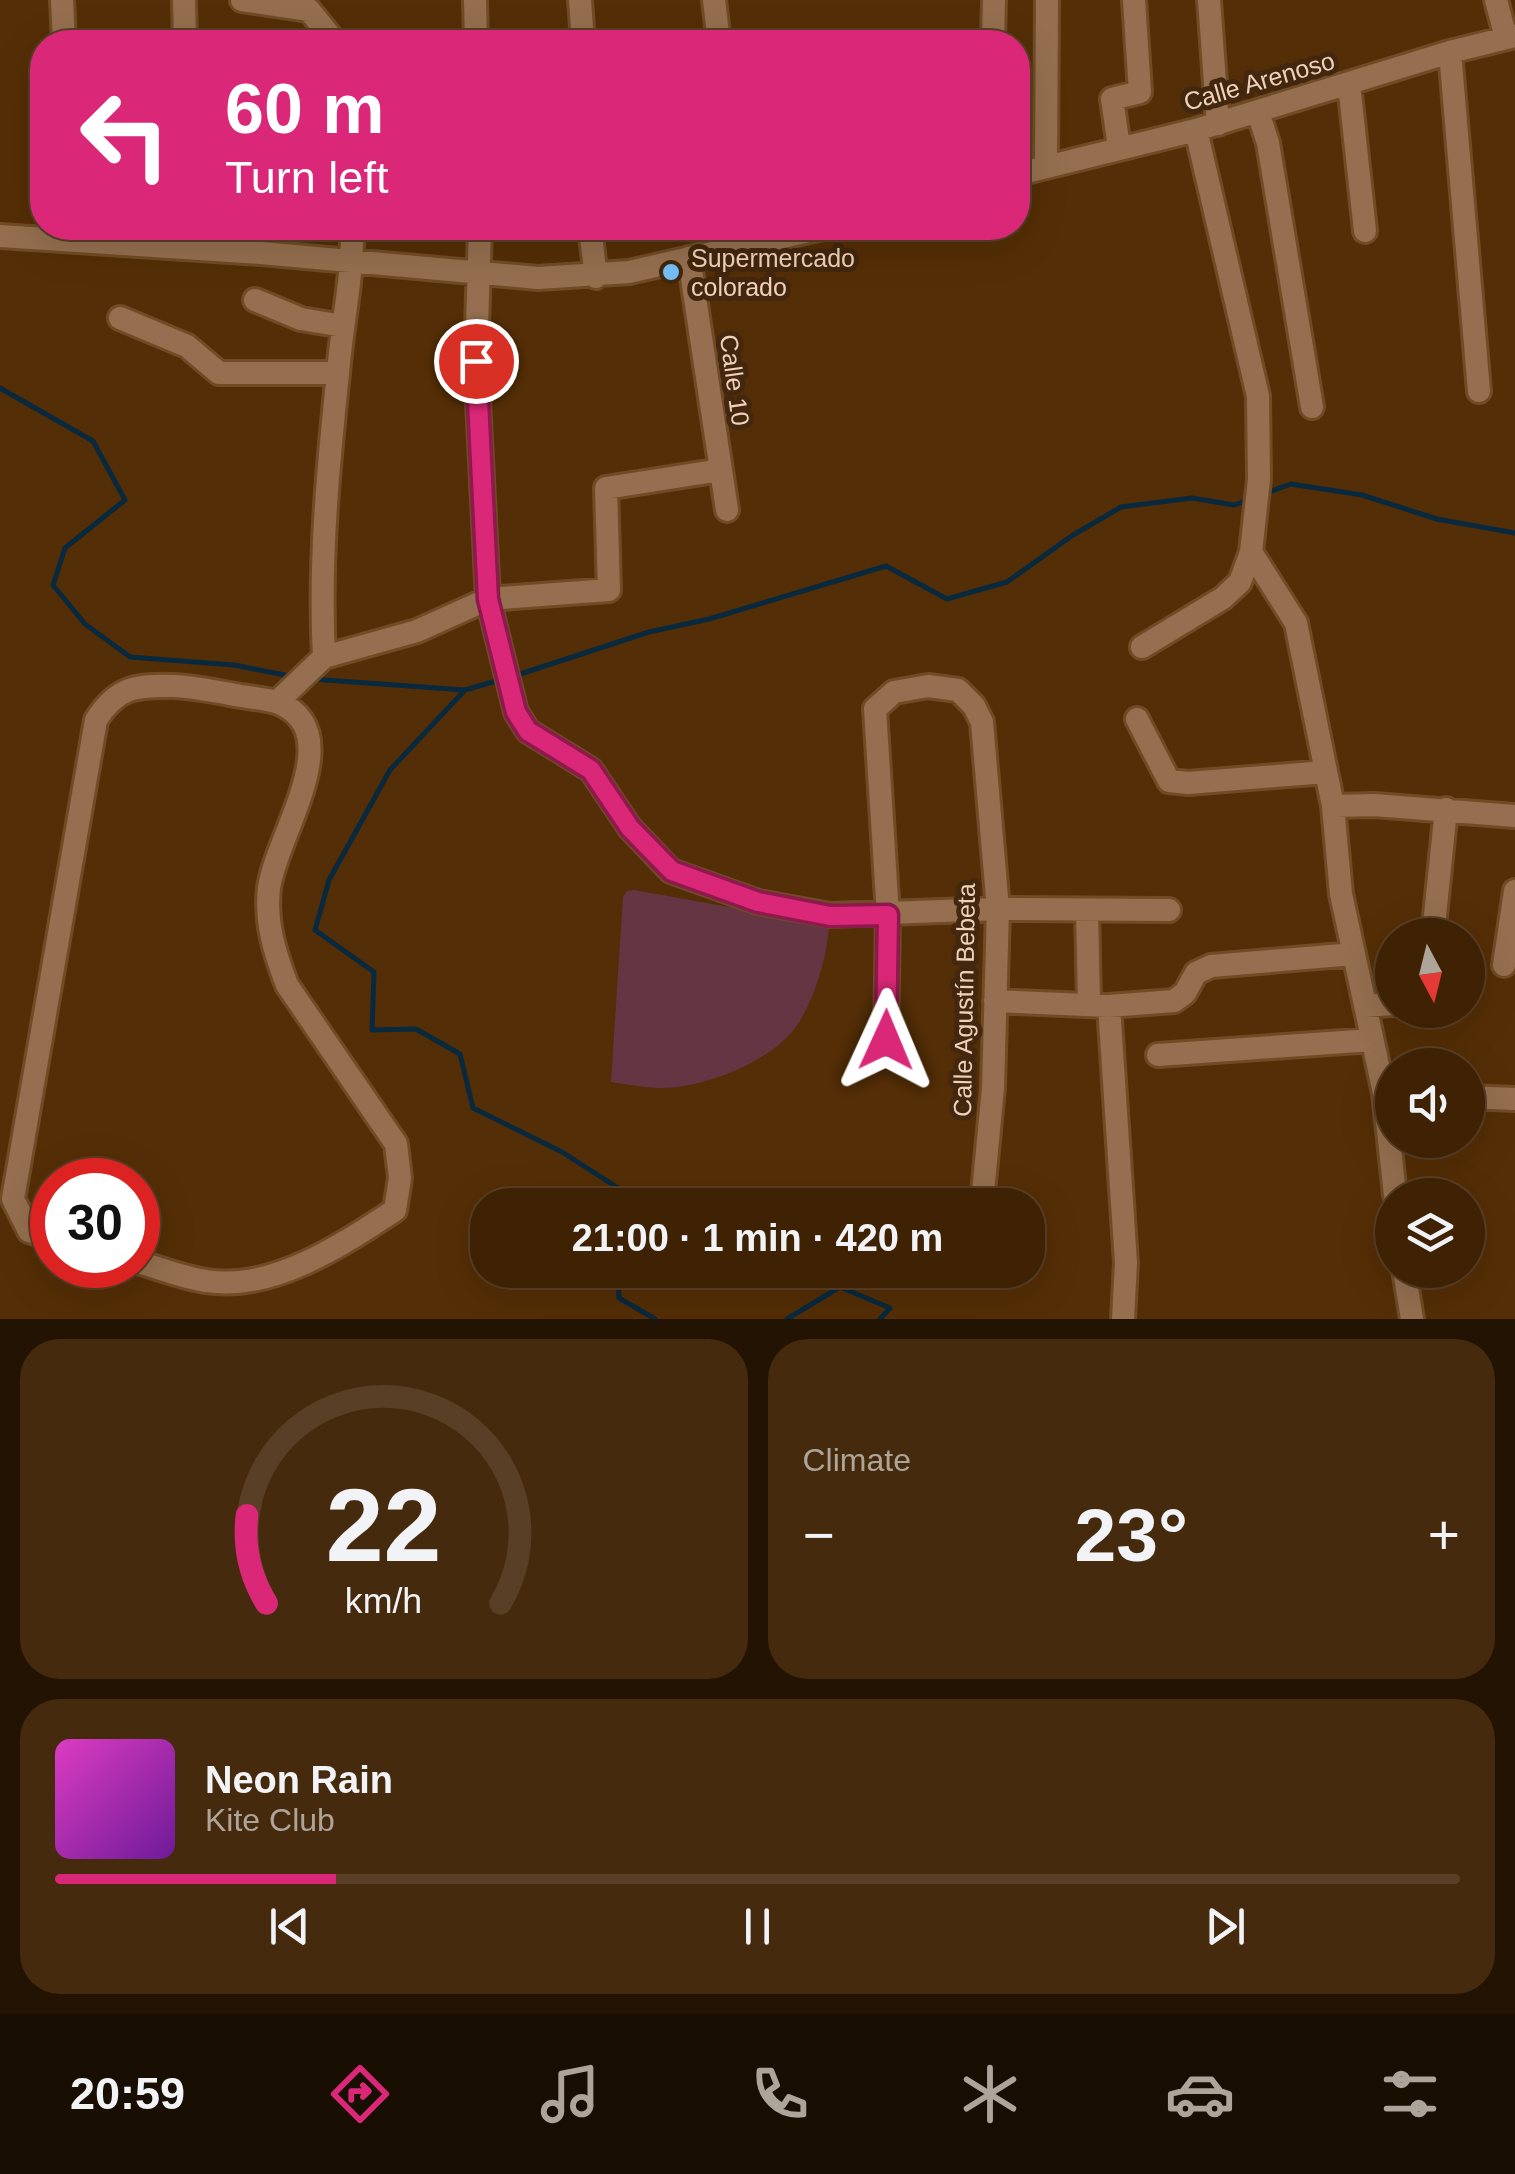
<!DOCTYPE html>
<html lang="en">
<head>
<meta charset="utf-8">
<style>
	body { margin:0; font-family:Arial,sans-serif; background:#462a0e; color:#f1f3f6; height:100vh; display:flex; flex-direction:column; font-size:38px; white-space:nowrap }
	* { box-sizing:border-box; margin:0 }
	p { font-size:32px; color:#ada49a }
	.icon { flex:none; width:55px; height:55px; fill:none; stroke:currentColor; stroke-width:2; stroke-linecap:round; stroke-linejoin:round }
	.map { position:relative; height:1319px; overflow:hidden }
	.panel { display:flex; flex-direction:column; gap:20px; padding:20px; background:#231302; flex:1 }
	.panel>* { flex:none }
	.banner { position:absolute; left:30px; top:30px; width:1000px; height:210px; border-radius:40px; box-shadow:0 10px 40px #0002,0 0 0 2px #583f26; background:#db2777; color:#fff; overflow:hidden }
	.needle { width:65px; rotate:173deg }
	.buttons { position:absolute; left:1375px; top:918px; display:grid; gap:20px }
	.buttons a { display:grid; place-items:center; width:110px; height:110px; border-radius:50%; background:#3f2204; box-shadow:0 10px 40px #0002,0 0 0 2px #583f26; font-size:50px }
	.speed { position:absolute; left:30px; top:1158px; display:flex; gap:20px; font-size:50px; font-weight:700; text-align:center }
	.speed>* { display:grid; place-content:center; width:130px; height:130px; border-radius:50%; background:#3f2204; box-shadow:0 10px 40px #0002,0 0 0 2px #583f26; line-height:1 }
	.speed .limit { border:15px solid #d22; background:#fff; color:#111 }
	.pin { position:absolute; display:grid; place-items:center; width:85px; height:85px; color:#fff; margin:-42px; border:5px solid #fff; border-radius:50%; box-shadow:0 2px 10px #0007 }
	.me { position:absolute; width:110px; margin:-55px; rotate:1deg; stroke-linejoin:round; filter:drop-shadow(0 0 8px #0008) }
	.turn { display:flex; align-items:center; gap:35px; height:210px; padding:0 30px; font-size:45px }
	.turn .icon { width:130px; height:130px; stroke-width:2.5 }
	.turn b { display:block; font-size:70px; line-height:85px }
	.big { font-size:75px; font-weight:600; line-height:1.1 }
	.panel .widget { flex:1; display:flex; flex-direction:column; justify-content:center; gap:15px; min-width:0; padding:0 35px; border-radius:40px; background:#462a0e }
	.panel .dial { align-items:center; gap:0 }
	.dial svg { height:260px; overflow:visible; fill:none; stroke:#583f26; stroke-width:7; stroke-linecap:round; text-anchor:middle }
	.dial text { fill:#f1f3f6; stroke:none }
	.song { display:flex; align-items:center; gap:30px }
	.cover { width:120px; height:120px; border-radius:15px; background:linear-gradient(135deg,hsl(310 70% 55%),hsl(280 70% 35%)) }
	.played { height:10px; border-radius:5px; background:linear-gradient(90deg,#db2777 20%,#583f26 20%) }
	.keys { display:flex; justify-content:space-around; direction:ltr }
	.heat { display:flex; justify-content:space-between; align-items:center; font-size:55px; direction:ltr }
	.panel .tiles { flex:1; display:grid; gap:20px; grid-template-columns:1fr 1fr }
	.widget:last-child { grid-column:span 2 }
	.trip { position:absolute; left:470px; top:1188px; width:575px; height:100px; border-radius:40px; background:#3f2204; box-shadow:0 10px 40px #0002,0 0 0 2px #583f26; font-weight:600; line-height:100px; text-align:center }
	.tab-bar { display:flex; height:160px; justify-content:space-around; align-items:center; background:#190e02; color:#ada49a }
	.tab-bar .icon { width:70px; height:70px }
	.tab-bar .active { color:#db2777 }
	.tab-bar b { font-size:45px; color:#f1f3f6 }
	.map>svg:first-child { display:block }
</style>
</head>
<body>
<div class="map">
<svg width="1515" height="1319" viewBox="0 0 1515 1319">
	<rect width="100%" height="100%" fill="#542e06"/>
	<!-- green -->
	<path fill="#643644" d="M634,890L829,925C828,955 812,1010 791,1033C761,1066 700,1089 657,1088C642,1087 626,1084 611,1082L623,897L627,891Z"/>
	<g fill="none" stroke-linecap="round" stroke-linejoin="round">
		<!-- stream -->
		<path stroke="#09293e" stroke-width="5" d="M0,388L93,441L125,500L65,548L53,585L85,624L130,657L234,665L295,677
			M1266,493L1291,484L1362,495L1437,519L1515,533
			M514,676L649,632L709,619L886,566L947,599L1007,582L1073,535L1121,507L1192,498L1234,505L1251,499
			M311,679L465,690L503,679
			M465,690L390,770L329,880L315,930L374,972L372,1030L416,1029L460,1054L473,1108L562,1152L618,1188L617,1205
			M618,1270L619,1298L655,1319
			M787,1319L840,1287L890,1308L880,1319"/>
		<!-- minor casing -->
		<g stroke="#704c26" stroke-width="28">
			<path id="minor" d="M62,0L64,42
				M184,0L185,42
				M242,0L309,10L335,42
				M475,0L476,42
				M580,0L583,42
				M714,0L719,42
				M1209,0L1218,124
				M1496,0L1506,38
				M993,42L994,0
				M1450,52L1479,391
				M1349,84L1365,231
				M1258,112L1268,143L1312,407
				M1196,130L1258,396L1259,479L1251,552L1296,623L1333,806L1341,894L1384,1093L1395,1195
				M1119,147L1112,99L1140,92L1134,0
				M1046,165L1047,0
				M1018,174L1196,130L1450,52L1515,36
				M480,228L476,361L488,599L609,590L606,488L721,470
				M590,228L596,277
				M0,236L261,253L538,278L629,272L822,228
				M689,258L727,510
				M255,300L301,319L343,326
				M120,318L187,346L219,373H338
				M1142,647L1223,598L1240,582L1251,552
				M324,657C319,562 328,468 338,373C342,324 353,276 352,228
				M277,702L324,657L417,631L488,599L516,712L528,731L591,770L630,828L671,871L758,902L830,915L998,909L1169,910
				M1137,719L1169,781L1188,783L1326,772
				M1333,806L1374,805L1515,816
				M1087,910L1089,1003
				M1433,935L1446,809
				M1504,965L1515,891
				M995,1001L1109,1006L1174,1001L1185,993L1196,973L1211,966L1354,954
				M1109,1006L1126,1263L1123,1319
				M1365,1006L1392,1004
				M886,1040L888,915L875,709L894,692L928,686L958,690L974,706L982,722L998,909L993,1088L982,1203
				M1158,1055L1372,1040
				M1468,1097L1515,1099
				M52,1238L29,1231L13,1199L96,720C117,687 136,685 173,686C196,687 219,692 241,696C253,698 268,699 279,703C350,733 276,835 269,888C265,922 275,954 287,985L396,1144L400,1178L395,1210C342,1245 272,1292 206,1281C183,1278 160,1268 138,1262
				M1404,1270L1412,1319"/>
		</g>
		<!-- minor -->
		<use href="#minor" stroke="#956f4f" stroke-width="22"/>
	</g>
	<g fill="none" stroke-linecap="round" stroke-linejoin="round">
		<!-- route casing -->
		<g stroke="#8e194d" stroke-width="25">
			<path id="route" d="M476,361L488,599L516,712L528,731L591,770L630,828L672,871L758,902L830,916L888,915L886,1040"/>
		</g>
		<!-- route -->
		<use href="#route" stroke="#db2777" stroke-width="18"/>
	</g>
	<!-- markers -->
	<circle fill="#74c0f6" stroke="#43270e" stroke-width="4" cx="671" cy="272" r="10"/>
	<g text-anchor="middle" stroke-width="10" stroke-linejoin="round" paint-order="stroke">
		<!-- street labels -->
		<g font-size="25" fill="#f0d2ba" stroke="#43270e">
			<text transform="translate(1259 81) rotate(-16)" y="9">Calle Arenoso</text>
			<text transform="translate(735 380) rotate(82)" y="9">Calle 10</text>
			<text transform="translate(964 1000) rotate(-89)" y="9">Calle Agustín Bebeta</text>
		</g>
		<!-- poi labels -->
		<g font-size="25" fill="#f0d2ba" stroke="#43270e" text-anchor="start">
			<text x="691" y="267">Supermercado<tspan x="691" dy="29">colorado</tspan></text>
		</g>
	</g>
</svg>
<div class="buttons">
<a><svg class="needle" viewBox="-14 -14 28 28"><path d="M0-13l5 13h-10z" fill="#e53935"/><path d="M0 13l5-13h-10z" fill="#ada49a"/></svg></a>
<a><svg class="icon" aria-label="sound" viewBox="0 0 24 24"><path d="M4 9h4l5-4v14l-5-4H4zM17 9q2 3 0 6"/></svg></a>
<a><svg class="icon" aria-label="layers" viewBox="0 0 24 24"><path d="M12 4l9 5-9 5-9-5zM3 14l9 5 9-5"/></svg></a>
</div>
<div class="speed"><div class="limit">30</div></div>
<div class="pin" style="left:476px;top:361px;background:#d93025"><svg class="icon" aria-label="arrive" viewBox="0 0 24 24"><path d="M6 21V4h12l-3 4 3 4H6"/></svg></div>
<svg class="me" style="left:886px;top:1040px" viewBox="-20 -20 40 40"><path d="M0-17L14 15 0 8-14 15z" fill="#db2777" stroke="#fff" stroke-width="4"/></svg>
<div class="trip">21:00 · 1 min · 420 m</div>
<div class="banner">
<div class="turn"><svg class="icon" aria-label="left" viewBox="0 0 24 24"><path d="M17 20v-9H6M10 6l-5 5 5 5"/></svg><div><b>60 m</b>Turn left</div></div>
</div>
</div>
<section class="panel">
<div class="tiles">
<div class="widget dial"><svg viewBox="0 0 100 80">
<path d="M14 69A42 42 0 1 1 86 69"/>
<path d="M14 69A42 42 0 0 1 8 42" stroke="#db2777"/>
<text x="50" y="56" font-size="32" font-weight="700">22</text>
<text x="50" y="72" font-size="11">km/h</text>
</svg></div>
<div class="widget"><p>Climate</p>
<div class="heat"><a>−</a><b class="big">23°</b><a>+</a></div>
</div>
<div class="widget">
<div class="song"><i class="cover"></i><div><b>Neon Rain</b><p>Kite Club</p></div></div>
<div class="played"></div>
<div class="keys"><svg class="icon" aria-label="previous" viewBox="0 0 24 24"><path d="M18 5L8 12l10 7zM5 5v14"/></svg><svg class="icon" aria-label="pause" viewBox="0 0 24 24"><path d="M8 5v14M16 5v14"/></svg><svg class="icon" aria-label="next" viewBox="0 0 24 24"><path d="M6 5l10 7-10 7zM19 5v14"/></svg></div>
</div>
</div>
</section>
<nav class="tab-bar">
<b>20:59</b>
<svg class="icon active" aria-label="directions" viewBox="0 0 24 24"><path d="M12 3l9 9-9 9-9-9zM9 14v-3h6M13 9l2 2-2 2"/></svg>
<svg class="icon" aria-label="music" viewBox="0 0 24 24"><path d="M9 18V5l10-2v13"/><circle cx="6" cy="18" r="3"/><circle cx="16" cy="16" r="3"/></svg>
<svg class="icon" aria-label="phone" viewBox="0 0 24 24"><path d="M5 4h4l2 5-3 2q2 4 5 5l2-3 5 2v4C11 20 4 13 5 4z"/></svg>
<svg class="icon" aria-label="climate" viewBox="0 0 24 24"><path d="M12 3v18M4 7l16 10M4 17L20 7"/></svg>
<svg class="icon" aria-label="car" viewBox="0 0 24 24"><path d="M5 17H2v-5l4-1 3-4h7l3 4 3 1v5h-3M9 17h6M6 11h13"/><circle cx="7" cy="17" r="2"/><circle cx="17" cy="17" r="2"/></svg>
<svg class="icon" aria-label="filters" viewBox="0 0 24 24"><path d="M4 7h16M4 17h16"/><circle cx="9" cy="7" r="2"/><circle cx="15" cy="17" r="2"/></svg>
</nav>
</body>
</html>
